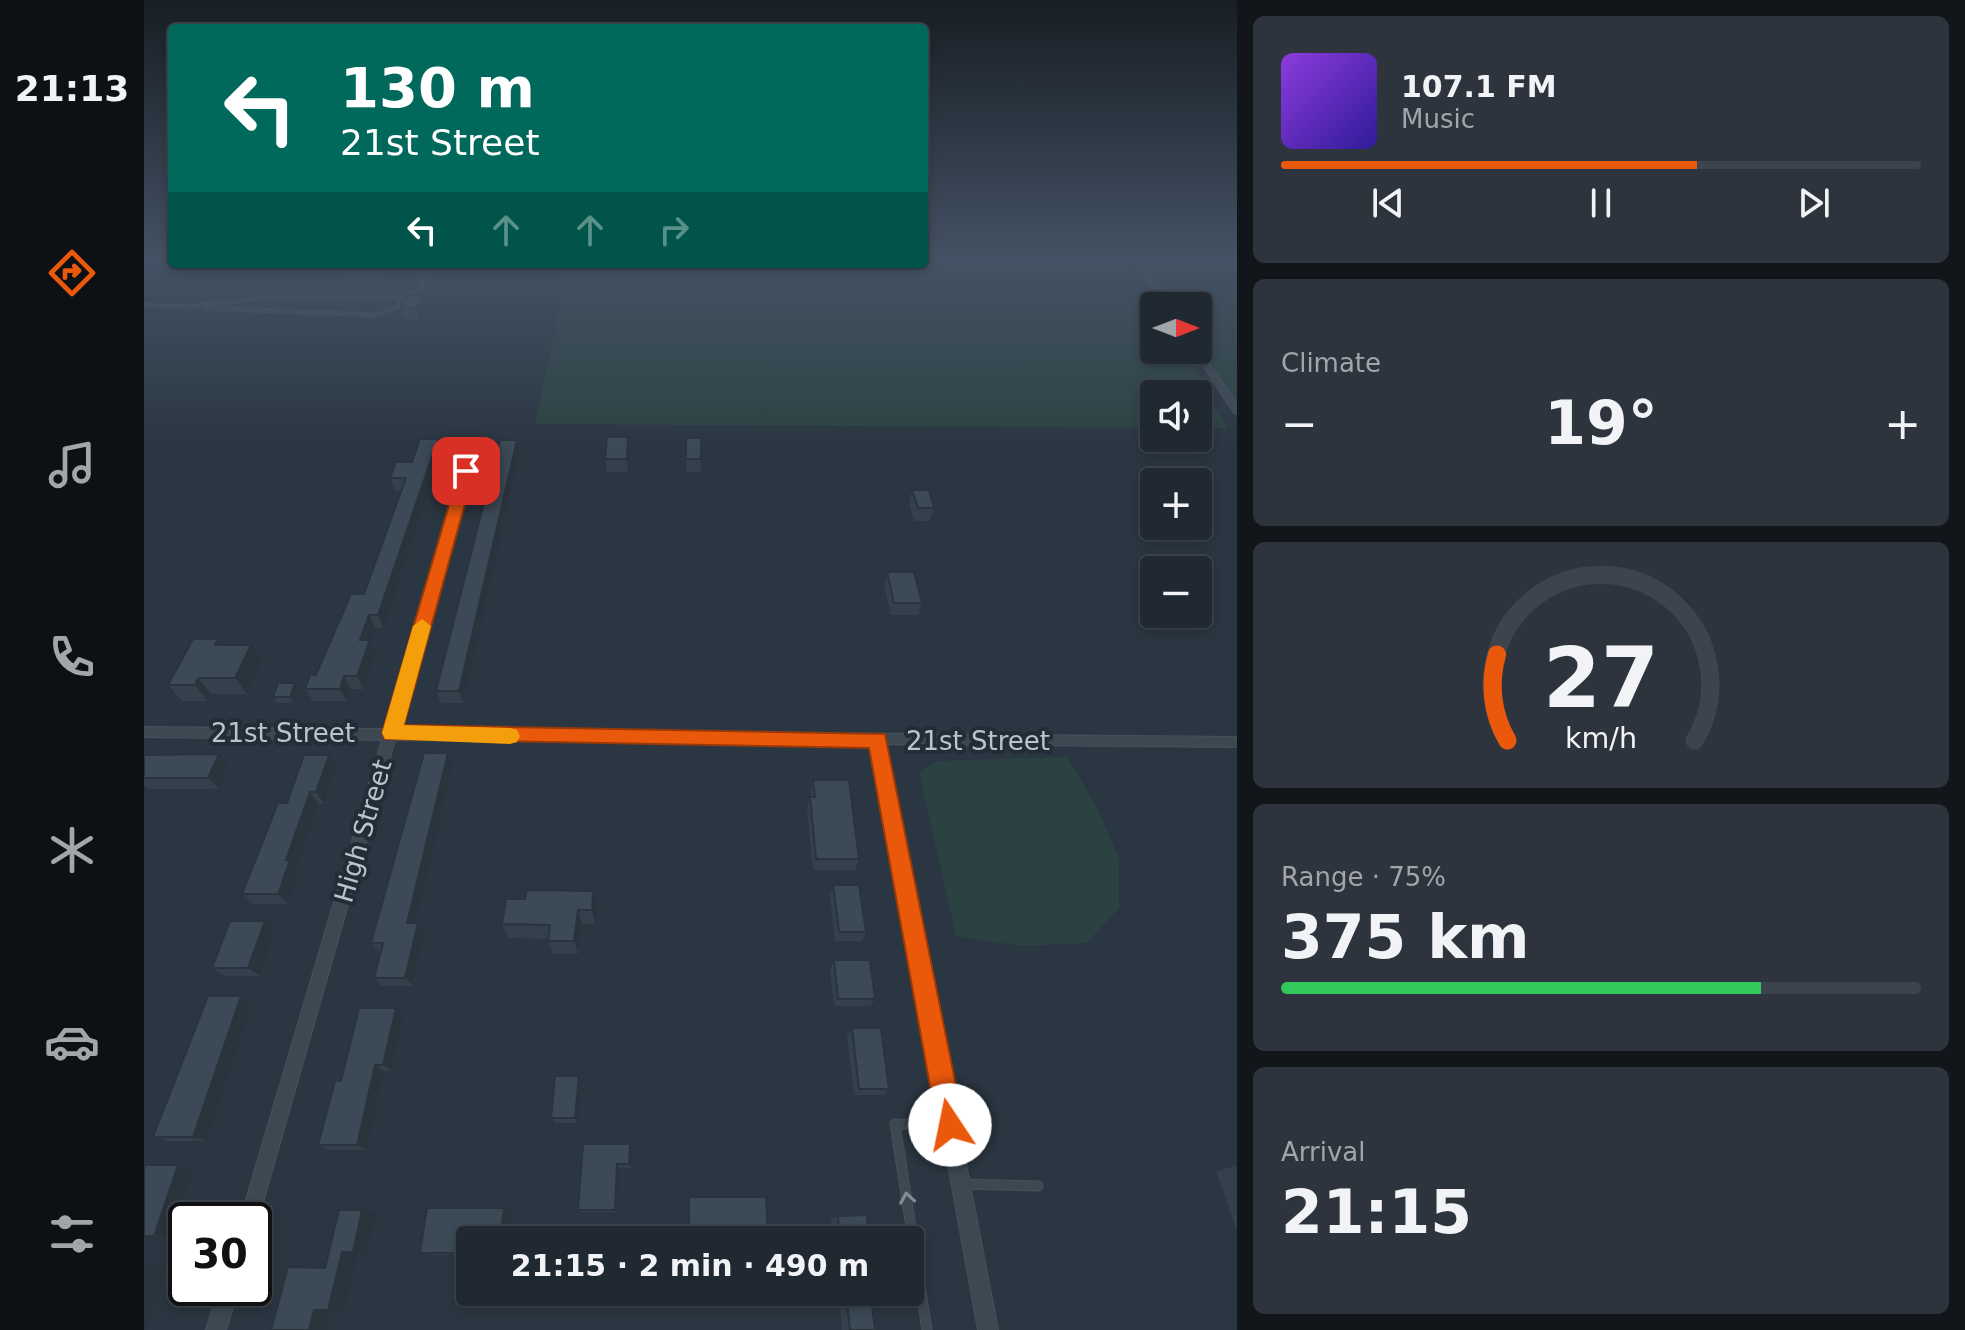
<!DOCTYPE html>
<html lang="en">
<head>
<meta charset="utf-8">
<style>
	body { margin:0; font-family:"DejaVu Sans",sans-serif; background:#2d343d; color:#f1f3f6; height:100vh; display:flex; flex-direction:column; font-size:30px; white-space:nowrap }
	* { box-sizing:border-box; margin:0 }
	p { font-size:26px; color:#a2a6ab }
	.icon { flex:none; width:44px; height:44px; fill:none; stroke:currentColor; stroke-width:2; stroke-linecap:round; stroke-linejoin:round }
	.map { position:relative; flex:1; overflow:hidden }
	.details { display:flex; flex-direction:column; gap:16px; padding:16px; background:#12161b; width:728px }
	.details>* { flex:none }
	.hud { position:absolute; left:24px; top:24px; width:760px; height:244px; border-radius:8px; box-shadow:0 4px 12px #0003,0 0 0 2px #3d444d; background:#00695c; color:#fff; overflow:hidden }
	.needle { width:52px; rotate:90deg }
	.buttons { position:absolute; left:996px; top:292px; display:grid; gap:16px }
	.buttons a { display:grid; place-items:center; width:72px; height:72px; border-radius:8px; background:#202831; box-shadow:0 4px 12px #0003,0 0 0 2px #3d444d; font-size:40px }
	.speed { position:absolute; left:24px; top:1202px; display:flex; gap:16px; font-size:40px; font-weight:700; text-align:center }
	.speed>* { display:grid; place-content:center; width:104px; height:104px; border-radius:50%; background:#202831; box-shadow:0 4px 12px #0003,0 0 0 2px #3d444d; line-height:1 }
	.speed .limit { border:4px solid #111; border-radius:12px; background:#fff; color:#111 }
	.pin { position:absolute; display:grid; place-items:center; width:68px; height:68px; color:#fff; margin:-34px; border-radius:16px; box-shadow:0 4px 12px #0006 }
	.me { position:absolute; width:88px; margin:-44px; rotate:349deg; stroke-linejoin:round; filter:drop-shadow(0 0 6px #0008) }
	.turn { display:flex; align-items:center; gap:28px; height:168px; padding:0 40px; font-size:36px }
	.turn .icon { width:104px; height:104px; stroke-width:2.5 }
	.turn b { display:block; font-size:56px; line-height:68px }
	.lanes { display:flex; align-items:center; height:76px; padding:0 40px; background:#0003; justify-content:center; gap:40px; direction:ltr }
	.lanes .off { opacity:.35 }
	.big { font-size:60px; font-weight:600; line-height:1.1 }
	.details .widget { flex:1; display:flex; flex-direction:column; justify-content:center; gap:12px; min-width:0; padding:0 28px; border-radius:12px; background:#2d343d }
	.details .dial { align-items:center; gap:0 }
	.dial svg { height:208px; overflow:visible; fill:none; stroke:#3d444d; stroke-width:7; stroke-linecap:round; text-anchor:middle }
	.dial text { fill:#f1f3f6; stroke:none }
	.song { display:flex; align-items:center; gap:24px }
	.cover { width:96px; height:96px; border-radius:12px; background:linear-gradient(135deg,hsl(270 70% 55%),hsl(250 70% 35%)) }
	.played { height:8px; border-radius:4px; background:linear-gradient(90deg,#ea580c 65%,#3d444d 65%) }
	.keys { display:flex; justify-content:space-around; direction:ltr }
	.heat { display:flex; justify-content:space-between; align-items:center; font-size:44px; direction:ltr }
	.charge { height:12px; border-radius:6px; background:linear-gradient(90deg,#34c759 75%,#3d444d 0) }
	.trip { position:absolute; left:312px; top:1226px; width:468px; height:80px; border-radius:8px; background:#202831; box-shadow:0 4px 12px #0003,0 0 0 2px #3d444d; font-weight:600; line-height:80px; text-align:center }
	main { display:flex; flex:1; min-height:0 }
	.dock { display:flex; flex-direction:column; width:144px; justify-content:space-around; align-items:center; background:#0d1014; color:#a2a6ab }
	.dock .icon { width:56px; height:56px }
	.dock .active { color:#ea580c }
	.dock b { font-size:36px; color:#f1f3f6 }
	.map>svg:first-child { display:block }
</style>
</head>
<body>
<main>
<nav class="dock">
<b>21:13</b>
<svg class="icon active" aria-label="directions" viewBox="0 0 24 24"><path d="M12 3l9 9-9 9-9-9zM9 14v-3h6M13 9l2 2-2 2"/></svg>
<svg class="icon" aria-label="music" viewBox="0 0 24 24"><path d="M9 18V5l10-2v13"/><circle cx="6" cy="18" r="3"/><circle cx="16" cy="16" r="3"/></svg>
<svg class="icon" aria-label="phone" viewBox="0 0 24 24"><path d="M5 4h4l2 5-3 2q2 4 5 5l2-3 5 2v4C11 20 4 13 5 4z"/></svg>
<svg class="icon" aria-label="climate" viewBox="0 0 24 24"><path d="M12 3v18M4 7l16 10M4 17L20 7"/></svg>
<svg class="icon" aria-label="car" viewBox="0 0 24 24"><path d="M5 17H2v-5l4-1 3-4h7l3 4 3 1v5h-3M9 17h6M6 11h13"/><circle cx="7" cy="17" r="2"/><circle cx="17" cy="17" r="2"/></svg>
<svg class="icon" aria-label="filters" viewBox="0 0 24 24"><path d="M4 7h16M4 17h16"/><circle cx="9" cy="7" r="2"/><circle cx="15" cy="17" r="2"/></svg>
</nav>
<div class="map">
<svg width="1093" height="1330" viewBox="0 0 1093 1330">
	<rect width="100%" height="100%" fill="#2a3641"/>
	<!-- green -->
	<path fill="#2c4242" d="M780,261H979L1014,306H1010V350H1041L1083,428H1054V394H1010V428L391,424L425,264H780Z
		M991,261H1093V411L1054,350V306H1027Z
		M923,757L954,809L975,859V908L943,943L878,946L812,936L775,772L794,761Z"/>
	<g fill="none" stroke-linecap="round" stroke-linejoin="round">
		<!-- lane-far1 casing -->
		<g stroke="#47515b" stroke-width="5">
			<path id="lane-far1" d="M0,305L47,306L122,298H263L278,288L283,264
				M63,308L233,315L253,307L257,301L253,299"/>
		</g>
		<!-- lane casing -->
		<g stroke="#47515b" stroke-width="11">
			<path id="lane" d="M818,1184L894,1186
				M783,1330L751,1124L804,1125"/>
		</g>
		<!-- street casing -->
		<g stroke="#47515b" stroke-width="2">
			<path id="street" d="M988,261H994L1031,306H1023Z
				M1054,348L1093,404V414L1090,413L1049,350H1054Z
				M331,439L336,442L254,729L1093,737V747L741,744L854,1330H834L728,744L251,740L114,1220L110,1227V1220H96L238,740L0,737V727L241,729L326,442Z
				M75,1288H95L82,1330H62Z"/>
		</g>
		<!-- lane-far1 -->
		<use href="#lane-far1" stroke="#3e4851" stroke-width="4"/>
		<!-- lane -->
		<use href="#lane" stroke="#3e4851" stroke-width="9"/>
		<!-- street -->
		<use href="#street" fill="#3e4851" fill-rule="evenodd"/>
	</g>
	<!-- wall -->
	<path fill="#34404b" d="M198,264H248L250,270L243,282L204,281Z
		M281,296L284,308L275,320L260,319L256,306Z
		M542,438H557V472H542Z
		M294,439L298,452L240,628H231L226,641L232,653L220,689H207L203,701H169L161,689L172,675L220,594L257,491H251L246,478Z
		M373,440L376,452L320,703H297L292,691Z
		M485,450L484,472H463L461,459Z
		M768,490L790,508L786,521H770L765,503Z
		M743,572L778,603L774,615H747L740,585Z
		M79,645H107L118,661L103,694H67L64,701H38L24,685Z
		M151,683L155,689L150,703H133L129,697Z
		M304,753L309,764L272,923H274L280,932L269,986H238L230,978L236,952L227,943Z
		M0,755L85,766L75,789H4L0,798Z
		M192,766L180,804H174L153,867L156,870L144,904H109L98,894L143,803Z
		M669,780L715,859L711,870H669L663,808L666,797H667V792Z
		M689,885L722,932L718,941H691L686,895Z
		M453,906L451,924H438L434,954H409L404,939L365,938L358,924Z
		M131,930L116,976H80L68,968Z
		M690,960L731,999L726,1006H690L686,969Z
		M97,996L108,1004L63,1141H24L9,1137Z
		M260,1016L248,1071H240L223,1150H185L174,1145L197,1081Z
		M708,1028L745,1089L740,1095H710L703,1036Z
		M438,1082L434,1123H411L407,1118Z
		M487,1149V1168H475L473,1212H438L434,1210Z
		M0,1165H34L50,1169L26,1237H0Z
		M1093,1166V1231L1072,1171Z
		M368,1212L325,1255H288L276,1253Z
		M694,1216L725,1240H746H689L687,1219Z
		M694,1292H733L728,1305L731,1330H698Z"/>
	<!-- shaded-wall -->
	<path fill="#2a343d" d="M237,264H248L250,270L243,282Z
		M281,296L284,308L275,320L272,308Z
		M484,437L485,450L484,472L483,459Z
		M294,439L298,452L240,628L234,615Z
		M373,440L376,452L320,703L315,691Z
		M225,615L231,628L226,641L232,653L220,689L213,676L216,640Z
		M107,645L118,661L103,694L91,678Z
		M200,676L207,689L203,701L196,689Z
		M54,678L67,694L64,701L51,685Z
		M151,683L155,689L150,703L146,697Z
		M304,753L309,764L270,932L263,923Z
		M75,754L85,766L75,789L64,778Z
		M185,755L192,766L180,804L172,792Z
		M0,786L4,789L0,798Z
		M166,792L174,804L153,867L156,870L144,904L134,894L142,860Z
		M449,891L453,906L451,924L448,910Z
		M434,910L438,924L434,954L430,941Z
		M121,921L131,930L116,976L104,968Z
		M274,923L280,932L269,986L261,978Z
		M97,996L108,1004L63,1141L49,1137Z
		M252,1008L260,1016L248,1071L239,1065Z
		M231,1065L240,1071L223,1150L213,1145Z
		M435,1076L438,1082L434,1123L431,1118Z
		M486,1144L487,1149V1168L485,1164Z
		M473,1164L475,1168L473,1212L471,1210Z
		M34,1165L50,1169L26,1237L10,1236Z
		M360,1208L368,1212L365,1240H356Z
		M218,1210L232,1213L223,1254L209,1252Z
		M198,1252L213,1254L201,1310H187L182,1330H165L170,1310Z
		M0,1265L23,1266L2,1330H0Z"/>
	<!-- building -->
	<path fill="#3c4a57" stroke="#2a343d" stroke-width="2" d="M265,295L281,296L272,308L256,306Z
		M463,437H484L483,459H461Z
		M542,438H557V459H542Z
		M276,439H294L234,615H225L216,640H226L213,676H200L196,689H161L166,675H172L207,594H220L262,478H246L252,462H268Z
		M356,440H373L315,691H292Z
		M768,490H785L790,508H774Z
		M743,572H770L778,603H750Z
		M49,639H74L71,645H107L91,678H54L51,685H24Z
		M134,683H151L146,697H129Z
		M280,753H304L263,923H274L261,978H230L239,943H227Z
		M75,754L64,778H0V755Z
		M160,755H185L172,792H166L142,860H146L134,894H98L134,803H143Z
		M669,780H705L715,859H672L666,797H671Z
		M689,885H715L722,932H695Z
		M383,890L449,891L448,910H434L430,941H404L406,925L358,924L362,899H381Z
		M86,921H121L104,968H68Z
		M690,960H726L731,999H694Z
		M64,996H97L49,1137H9Z
		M215,1008H252L239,1065H231L213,1145H174L191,1081H197Z
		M708,1028H737L745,1089H715Z
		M411,1076H435L431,1118H407Z
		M439,1144H486L485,1164H473L471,1210H434Z
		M0,1165H34L10,1236H0Z
		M545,1197H622L624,1239H545Z
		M283,1208H360L356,1240H326V1276H322L326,1253H276Z
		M195,1210H218L209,1252H198L184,1310H170L165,1330H127L144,1267L181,1268Z
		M723,1215L725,1240H746H696L694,1216Z
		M702,1292H733L734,1304L728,1305L731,1330H706Z"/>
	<!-- one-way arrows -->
	<defs><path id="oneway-chevron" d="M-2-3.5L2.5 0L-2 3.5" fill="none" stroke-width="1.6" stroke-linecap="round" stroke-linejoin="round" transform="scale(2)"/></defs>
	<use stroke="#838c94" href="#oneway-chevron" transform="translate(763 1198) rotate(-99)"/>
	<!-- sky -->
	<linearGradient id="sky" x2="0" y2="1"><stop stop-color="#171e24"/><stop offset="0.58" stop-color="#445265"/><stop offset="1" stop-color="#445265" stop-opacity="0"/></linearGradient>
	<rect width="1093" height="447" fill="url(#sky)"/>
	<!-- route -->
	<path fill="#ea580c" stroke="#983908" stroke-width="2" d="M322,466L330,471L260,725L741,734L820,1125L816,1135L806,1139L797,1135L793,1125L725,748L241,739L238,733L315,471Z"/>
	<!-- slow -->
	<path fill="#f59e0b" d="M278,619L287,626L260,725L366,728L373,730L376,736L373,742L366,744L241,739L238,733L269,626Z"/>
	<g text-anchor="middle" stroke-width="8" stroke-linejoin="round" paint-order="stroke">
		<!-- street labels -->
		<g font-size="26" fill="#bbc3cb" stroke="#222d37">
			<text x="139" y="742">21st Street</text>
			<text x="834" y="750">21st Street</text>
			<text transform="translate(219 831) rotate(-74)" y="9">High Street</text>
		</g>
	</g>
</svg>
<div class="buttons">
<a><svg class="needle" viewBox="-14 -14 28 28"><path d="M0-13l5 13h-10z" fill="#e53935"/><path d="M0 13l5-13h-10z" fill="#a2a6ab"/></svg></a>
<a><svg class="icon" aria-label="sound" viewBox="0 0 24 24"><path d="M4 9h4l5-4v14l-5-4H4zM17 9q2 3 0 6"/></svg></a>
<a>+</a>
<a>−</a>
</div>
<div class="speed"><div class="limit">30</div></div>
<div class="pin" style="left:322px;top:471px;background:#d93025"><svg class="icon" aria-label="arrive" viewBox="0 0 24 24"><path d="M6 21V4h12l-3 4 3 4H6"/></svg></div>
<svg class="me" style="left:806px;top:1125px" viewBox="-20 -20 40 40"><circle r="19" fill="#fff"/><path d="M0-13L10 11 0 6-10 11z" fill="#ea580c"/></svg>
<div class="trip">21:15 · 2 min · 490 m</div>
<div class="hud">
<div class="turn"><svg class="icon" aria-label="left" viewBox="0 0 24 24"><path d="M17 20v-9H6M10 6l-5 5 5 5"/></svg><div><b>130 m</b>21st Street</div></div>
<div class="lanes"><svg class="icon" aria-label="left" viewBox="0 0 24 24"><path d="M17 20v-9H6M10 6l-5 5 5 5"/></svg><svg class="icon off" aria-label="ahead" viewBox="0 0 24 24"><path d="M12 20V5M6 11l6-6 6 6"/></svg><svg class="icon off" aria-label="ahead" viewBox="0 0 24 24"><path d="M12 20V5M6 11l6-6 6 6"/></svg><svg class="icon off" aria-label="right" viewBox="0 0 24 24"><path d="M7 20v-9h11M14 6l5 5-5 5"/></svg></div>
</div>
</div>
<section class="details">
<div class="widget">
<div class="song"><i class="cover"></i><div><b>107.1 FM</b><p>Music</p></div></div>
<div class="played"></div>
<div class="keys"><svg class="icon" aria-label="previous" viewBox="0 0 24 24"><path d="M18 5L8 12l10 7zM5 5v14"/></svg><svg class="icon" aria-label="pause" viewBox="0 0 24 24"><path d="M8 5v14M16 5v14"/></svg><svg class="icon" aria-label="next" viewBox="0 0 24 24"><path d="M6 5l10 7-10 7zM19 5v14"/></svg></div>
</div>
<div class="widget"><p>Climate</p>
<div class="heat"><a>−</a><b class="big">19°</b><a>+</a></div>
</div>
<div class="widget dial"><svg viewBox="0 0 100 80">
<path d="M14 69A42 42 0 1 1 86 69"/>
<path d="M14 69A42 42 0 0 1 10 36" stroke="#ea580c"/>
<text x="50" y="56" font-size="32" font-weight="700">27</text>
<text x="50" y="72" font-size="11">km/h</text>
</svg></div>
<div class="widget"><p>Range · 75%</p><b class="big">375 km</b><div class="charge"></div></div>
<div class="widget"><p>Arrival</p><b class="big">21:15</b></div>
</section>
</main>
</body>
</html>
